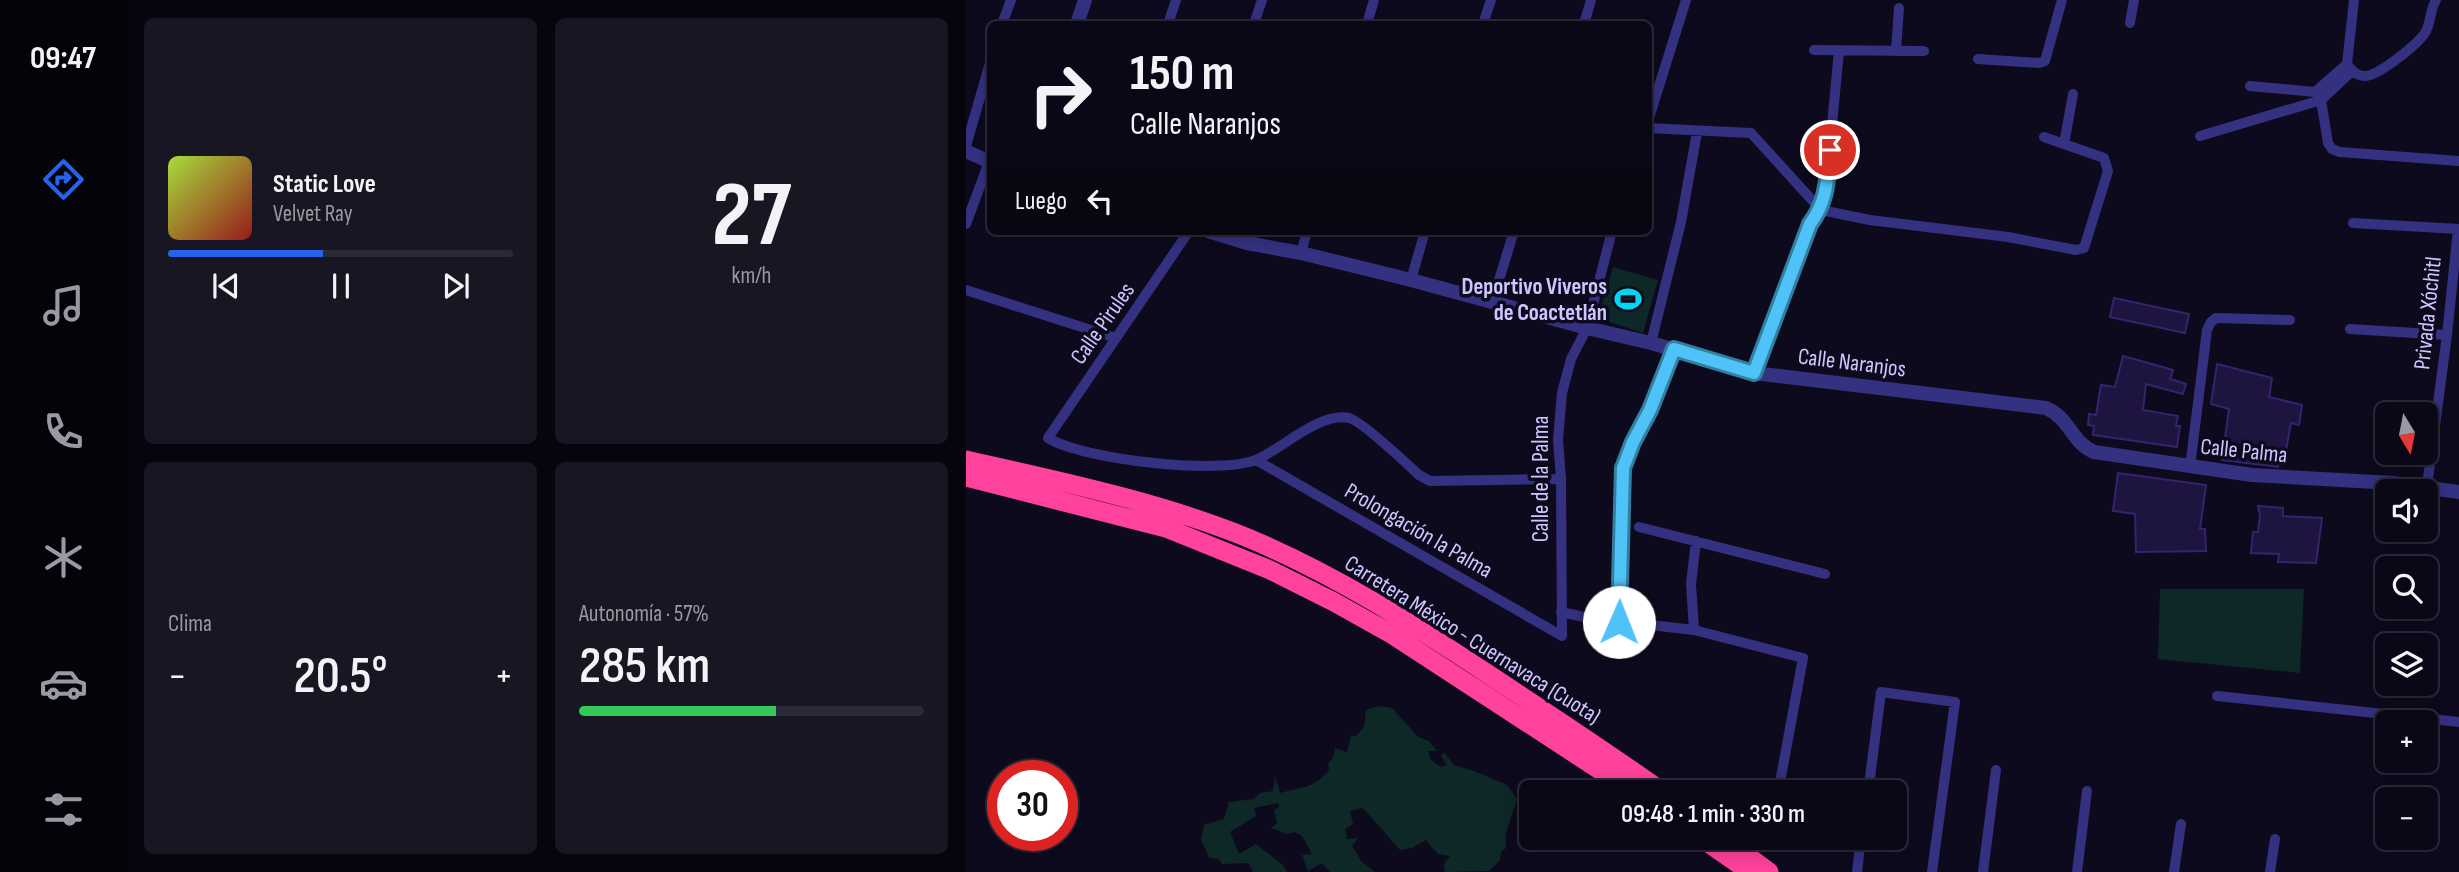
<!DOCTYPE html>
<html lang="es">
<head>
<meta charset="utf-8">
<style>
	body { margin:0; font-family:"Sofia Sans Condensed",sans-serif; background:#181623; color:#f1f3f6; height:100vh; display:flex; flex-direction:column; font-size:26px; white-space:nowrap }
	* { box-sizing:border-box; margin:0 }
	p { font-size:23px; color:#999aa1 }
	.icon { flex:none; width:38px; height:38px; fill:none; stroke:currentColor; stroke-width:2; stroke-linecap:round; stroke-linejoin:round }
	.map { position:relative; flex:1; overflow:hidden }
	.panel { display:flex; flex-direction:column; gap:18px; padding:18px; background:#06040c; width:840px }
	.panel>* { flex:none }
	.hud { position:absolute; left:21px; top:21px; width:665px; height:214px; border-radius:10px; box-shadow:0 4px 18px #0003,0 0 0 2px #2a2935; background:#0a0816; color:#f1f3f6; overflow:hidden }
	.needle { width:46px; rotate:170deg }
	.controls { position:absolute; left:1409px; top:402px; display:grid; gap:14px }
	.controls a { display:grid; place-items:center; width:63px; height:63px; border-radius:10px; background:#0a0816; box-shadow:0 4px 18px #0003,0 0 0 2px #2a2935; font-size:35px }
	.speed { position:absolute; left:21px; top:760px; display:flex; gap:14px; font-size:35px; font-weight:700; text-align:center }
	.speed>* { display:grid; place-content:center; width:91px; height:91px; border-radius:50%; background:#0a0816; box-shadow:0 4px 18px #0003,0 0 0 2px #2a2935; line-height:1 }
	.speed .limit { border:10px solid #d22; background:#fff; color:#111 }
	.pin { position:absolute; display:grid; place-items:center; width:60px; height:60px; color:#fff; margin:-30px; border:4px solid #fff; border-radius:50%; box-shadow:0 2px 7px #0007 }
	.me { position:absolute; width:77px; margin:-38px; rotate:1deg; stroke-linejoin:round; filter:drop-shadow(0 0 5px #0008) }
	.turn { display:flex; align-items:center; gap:24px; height:147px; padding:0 28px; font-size:32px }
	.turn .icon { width:91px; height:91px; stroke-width:2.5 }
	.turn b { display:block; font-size:49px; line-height:60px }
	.then { display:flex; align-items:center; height:66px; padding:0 28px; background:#0003; gap:14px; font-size:26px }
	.big { font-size:52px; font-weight:600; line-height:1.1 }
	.panel .widget { flex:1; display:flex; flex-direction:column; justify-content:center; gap:10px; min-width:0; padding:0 24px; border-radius:10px; background:#181623 }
	.panel .dial { align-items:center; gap:0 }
	.dial b { font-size:91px; line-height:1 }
	.song { display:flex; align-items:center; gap:21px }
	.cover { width:84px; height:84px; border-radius:10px; background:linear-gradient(135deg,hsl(80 70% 55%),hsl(0 70% 35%)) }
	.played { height:7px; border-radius:4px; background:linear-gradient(90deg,#2563eb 45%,#2a2935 45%) }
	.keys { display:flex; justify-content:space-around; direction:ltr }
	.heat { display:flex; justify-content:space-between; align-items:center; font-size:38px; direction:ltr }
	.charge { height:10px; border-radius:5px; background:linear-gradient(90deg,#34c759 57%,#2a2935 0) }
	.panel .tiles { flex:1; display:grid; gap:18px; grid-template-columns:repeat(2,1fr) }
	.trip { position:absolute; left:553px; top:780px; width:388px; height:70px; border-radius:10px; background:#0a0816; box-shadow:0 4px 18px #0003,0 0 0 2px #2a2935; font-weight:600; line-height:70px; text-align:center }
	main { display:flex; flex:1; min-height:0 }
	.tab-bar { display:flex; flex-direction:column; width:126px; justify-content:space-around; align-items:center; background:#040309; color:#999aa1 }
	.tab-bar .icon { width:49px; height:49px }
	.tab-bar .selected { color:#2563eb }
	.tab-bar b { font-size:32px; color:#f1f3f6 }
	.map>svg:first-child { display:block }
</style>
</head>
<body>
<main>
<nav class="tab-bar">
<b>09:47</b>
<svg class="icon selected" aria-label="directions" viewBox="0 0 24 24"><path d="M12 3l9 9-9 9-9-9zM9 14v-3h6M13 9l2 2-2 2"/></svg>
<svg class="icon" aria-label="music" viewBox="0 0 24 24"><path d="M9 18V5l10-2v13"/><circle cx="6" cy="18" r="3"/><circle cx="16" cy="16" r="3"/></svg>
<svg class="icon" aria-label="phone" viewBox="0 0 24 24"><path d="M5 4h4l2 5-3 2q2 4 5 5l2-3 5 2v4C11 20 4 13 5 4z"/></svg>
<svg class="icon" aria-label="climate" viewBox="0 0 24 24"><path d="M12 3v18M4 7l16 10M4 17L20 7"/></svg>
<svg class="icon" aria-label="car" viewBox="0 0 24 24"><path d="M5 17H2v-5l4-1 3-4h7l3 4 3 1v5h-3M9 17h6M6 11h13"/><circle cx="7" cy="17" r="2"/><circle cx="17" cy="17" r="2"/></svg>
<svg class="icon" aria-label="filters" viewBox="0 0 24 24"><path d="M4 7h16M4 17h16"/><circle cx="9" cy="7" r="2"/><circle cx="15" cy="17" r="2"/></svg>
</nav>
<section class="panel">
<div class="tiles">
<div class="widget">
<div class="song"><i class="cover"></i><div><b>Static Love</b><p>Velvet Ray</p></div></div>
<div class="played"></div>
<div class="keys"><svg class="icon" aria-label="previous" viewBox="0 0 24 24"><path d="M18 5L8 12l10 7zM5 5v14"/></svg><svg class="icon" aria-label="pause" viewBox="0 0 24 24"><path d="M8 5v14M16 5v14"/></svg><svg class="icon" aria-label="next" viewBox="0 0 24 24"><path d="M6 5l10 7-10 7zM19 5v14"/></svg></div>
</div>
<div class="widget dial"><b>27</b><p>km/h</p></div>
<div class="widget"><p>Clima</p>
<div class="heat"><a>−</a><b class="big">20.5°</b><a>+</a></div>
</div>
<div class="widget"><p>Autonomía · 57%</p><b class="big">285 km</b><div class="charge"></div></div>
</div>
</section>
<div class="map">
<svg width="1493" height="872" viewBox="0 0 1493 872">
	<rect width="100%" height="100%" fill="#0e0a1e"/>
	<!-- green -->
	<path fill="#0d2827" d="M647,267L692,280L677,333L632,318Z
		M1194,589H1338L1334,673L1192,659Z
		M412,706L426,708L452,737L463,741L471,751H462L465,760L475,767L481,765L475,756L478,752L488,765L508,771L541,785L551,799L540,833V848L535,852L534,860L523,871L479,872L478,864L484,856L472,854L460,840L446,848L434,850L397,808L384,811L387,824L379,829L381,839L392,838L386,846L396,862L409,872H364L356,863L342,871L336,855L346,854L336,836L328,832L321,834L305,828L311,823L308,810L313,807L312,803L288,808L290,816L264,832L273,854L290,844L317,865L321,872H287L283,863L256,864L253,859L243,858L235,839L238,825L258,819L263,802L287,799L294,793L307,791L309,776L314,793C336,787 347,789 363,770L362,764L367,758L369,748L381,752L385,735L389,737L398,727L400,710Z"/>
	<!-- building -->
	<path fill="#1e1440" stroke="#34246e" stroke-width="2" d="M1148,298L1223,314L1219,333L1144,317Z
		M1157,356L1207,370L1204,379L1220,384L1217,394L1180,384L1177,410L1212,416L1210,426H1214L1211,447L1127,435L1128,426L1122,425L1123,414L1130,415L1135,385L1149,387Z
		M1251,364L1306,378L1303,397L1336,405L1333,425L1325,423L1320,450H1315L1312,467L1256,460L1263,409L1245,404Z
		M1152,473L1240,485L1234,529H1239L1240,551L1170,552L1169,514L1147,511Z
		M1292,506L1317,508V516L1356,518L1350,563L1312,562L1313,554L1285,553L1287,532H1292L1294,515Z"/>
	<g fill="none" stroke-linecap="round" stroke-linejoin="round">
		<!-- minor -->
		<path stroke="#343181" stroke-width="10" d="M1388,0L1381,64C1385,70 1391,76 1399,76C1412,76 1454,43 1460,31C1465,21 1464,10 1470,0
			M1164,23L1168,0
			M36,24L45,0
			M202,24L210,0
			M288,24L296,0
			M401,24L408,0
			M517,24L525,0
			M618,24L625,0
			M848,50L958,51
			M930,51L933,8
			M1012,59L1073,63L1079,61L1096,0
			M1386,71L1355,100L1362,143L1366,149L1374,152L1493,161
			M1284,86L1349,92L1381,64
			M682,121L720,0
			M682,128L785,133L855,210L904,220L1042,237L1110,250L1118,248L1142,171L1138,158L1078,137
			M1234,136L1355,100
			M1098,144L1107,94
			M0,146L24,63
			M1387,223L1493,229
			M0,224L23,162
			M223,231L82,438C115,459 256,476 292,459C318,447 354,412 383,418C396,421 441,464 453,475L464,481L595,479
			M335,253L341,231
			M445,280L459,231
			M0,290L150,338
			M526,303L548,231
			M1384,329L1481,335
			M685,343L715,222L731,132
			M788,373L844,224L855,210L859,197L873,51
			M290,460L596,636
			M1224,467L1241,330L1245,322L1250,318L1324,320
			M1461,486L1481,335L1492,229
			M673,527L859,574
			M595,612L623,618L728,630L837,658L812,793
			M653,622L657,468L667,442L684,410L708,349
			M728,630L725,584L730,541
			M596,636L595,479L592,440L596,393L605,359L621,328L646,231
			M1251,696L1493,722
			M902,793L915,692L989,702L966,872
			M891,872L895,838
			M1017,872L1030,770
			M1111,872L1121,791
			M1208,872L1215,824
			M1304,872L1309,839"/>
		<!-- tertiary -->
		<path stroke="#343181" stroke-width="14" d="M111,24L119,0
			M0,151L24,162
			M242,231L281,243L335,253L445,280L621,328L685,343L788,373L1080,408C1104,418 1105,442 1128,452L1286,475L1427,483L1493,492"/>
		<!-- motorway -->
		<path stroke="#ff429b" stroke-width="19" d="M0,460C93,481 194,502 282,538C368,574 445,623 522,674C581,713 641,752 698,793
			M0,477L200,528L304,570L368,602L427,635L669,793
			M735,838L784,872
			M776,852L803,872"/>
	</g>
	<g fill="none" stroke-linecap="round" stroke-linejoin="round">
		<!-- route casing -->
		<g stroke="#337fa1" stroke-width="18">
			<path id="route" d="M653,622L657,468L667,442L684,410L708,349L788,373L844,224C862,200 861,179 864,150"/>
		</g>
		<!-- route -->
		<use href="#route" stroke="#4fc3f7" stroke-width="12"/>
	</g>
	<!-- icons -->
	<defs>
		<g id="stadium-bare" transform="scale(2.1)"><path d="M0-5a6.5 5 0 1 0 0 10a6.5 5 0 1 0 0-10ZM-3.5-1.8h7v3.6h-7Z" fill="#00d7f2" stroke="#0e0a1e" stroke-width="2.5" paint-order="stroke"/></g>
	</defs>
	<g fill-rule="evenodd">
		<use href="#stadium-bare" x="662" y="299"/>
	</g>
	<g text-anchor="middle" stroke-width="7" stroke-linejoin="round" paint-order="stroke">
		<!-- poi labels -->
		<g font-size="23" font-weight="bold" fill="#cec7ff" stroke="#0e0a1e" text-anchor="end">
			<text x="641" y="294">Deportivo Viveros<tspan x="641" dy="26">de Coactetlán</tspan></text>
		</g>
		<!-- street labels -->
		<g font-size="23" fill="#cec7ff" stroke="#0e0a1e">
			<text transform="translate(1461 313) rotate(-84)" y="8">Privada Xóchitl</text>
			<text transform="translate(136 323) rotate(-55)" y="8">Calle Pirules</text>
			<text transform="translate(886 362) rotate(7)" y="8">Calle Naranjos</text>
			<text transform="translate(1278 450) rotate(6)" y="8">Calle Palma</text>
			<text transform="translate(574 479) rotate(-90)" y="8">Calle de la Palma</text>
			<text transform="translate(453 530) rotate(30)" y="8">Prolongación la Palma</text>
			<text transform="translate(507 639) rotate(32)" y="8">Carretera México - Cuernavaca (Cuota)</text>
		</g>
	</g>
</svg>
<div class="controls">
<a><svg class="needle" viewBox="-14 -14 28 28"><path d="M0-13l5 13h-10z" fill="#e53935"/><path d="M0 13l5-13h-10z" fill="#999aa1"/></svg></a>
<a><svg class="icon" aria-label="sound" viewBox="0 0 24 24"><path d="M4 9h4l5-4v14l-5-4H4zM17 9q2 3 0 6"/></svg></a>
<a><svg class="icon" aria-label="search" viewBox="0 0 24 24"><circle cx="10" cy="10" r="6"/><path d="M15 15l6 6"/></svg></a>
<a><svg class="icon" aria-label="layers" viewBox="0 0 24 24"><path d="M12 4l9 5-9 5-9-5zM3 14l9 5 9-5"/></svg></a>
<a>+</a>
<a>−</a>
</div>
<div class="speed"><div class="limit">30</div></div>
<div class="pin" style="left:864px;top:150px;background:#d93025"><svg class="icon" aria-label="arrive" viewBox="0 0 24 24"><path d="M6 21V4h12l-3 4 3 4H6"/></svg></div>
<svg class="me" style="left:653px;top:622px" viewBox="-20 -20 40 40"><circle r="19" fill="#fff"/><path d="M0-13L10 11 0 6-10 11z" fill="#4fc3f7"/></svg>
<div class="trip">09:48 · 1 min · 330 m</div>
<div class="hud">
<div class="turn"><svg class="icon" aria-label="right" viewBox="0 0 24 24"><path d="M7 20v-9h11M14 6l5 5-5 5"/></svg><div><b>150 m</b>Calle Naranjos</div></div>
<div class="then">Luego<svg class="icon" aria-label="left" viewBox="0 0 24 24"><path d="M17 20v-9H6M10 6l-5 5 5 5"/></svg></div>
</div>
</div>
</main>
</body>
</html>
